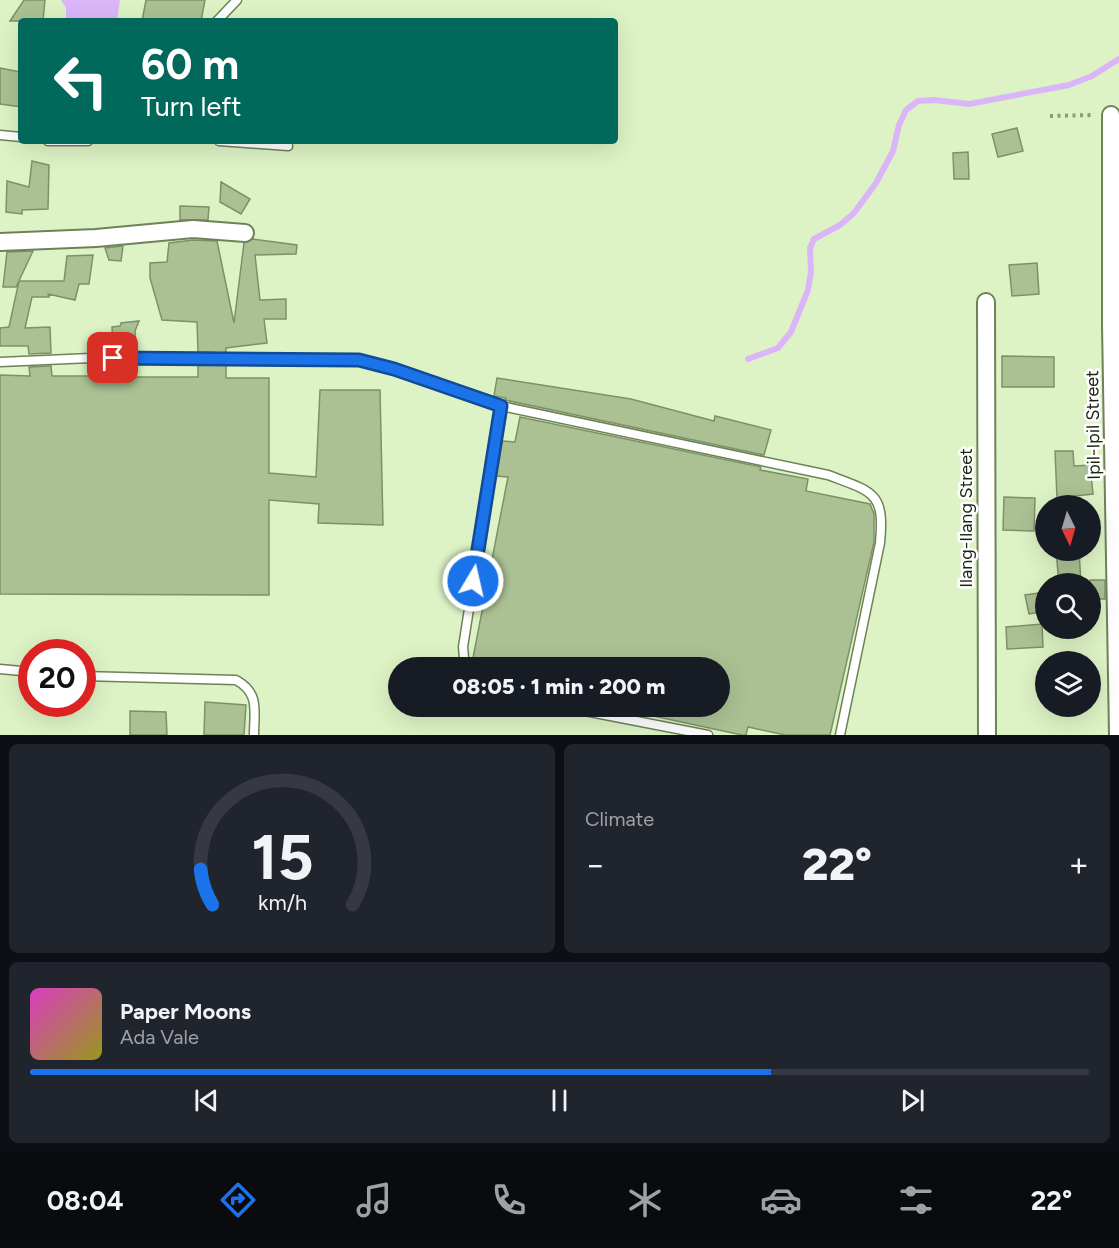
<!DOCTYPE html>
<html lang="en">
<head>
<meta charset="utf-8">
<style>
	body { margin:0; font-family:Figtree,sans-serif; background:#20242c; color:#f1f3f6; height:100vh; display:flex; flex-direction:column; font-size:22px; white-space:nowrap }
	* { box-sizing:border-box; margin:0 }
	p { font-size:20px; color:#9ea1a6 }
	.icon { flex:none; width:33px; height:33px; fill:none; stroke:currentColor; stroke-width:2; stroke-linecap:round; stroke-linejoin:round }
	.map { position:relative; height:735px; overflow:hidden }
	.details { display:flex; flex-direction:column; gap:9px; padding:9px; background:#0d0f14; flex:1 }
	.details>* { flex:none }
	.banner { position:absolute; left:18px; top:18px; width:600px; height:126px; border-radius:6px; box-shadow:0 6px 24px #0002; background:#00695c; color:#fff; overflow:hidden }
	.needle { width:39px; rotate:175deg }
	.controls { position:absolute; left:1035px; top:495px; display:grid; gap:12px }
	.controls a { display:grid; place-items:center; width:66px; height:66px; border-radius:50%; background:#171b24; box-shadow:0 6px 24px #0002; font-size:30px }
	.speed { position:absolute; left:18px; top:639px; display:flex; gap:12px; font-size:30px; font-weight:700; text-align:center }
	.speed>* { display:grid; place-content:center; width:78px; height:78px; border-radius:50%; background:#171b24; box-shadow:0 6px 24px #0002; line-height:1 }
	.speed .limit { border:9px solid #d22; background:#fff; color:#111 }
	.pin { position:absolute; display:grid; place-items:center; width:51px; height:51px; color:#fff; margin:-26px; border-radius:12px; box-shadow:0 3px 9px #0006 }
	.me { position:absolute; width:66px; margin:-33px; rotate:9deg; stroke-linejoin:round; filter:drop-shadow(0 0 4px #0008) }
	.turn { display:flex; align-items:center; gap:21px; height:126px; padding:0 24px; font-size:27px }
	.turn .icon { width:78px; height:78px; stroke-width:2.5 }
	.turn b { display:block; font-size:42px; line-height:51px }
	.big { font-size:45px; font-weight:800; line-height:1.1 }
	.details .card { flex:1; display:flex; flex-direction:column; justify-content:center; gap:9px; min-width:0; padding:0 21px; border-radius:9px; background:#20242c }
	.details .dial { align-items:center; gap:0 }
	.dial svg { height:156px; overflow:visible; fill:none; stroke:#363941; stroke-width:7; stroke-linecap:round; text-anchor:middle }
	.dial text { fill:#f1f3f6; stroke:none }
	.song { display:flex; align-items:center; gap:18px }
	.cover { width:72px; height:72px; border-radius:9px; background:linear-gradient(135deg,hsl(310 70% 55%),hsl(60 70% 35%)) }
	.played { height:6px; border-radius:3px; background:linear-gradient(90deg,#1a73e8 70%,#363941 70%) }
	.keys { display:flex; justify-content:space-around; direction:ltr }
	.heat { display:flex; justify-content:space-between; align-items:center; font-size:33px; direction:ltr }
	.details .tiles { flex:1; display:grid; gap:9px; grid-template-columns:1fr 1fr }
	.card:last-child { grid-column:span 2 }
	.trip { position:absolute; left:388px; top:657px; width:342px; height:60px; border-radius:30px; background:#171b24; box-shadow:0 6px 24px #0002; font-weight:800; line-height:60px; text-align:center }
	.tabs { display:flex; height:96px; justify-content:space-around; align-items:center; background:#090b0e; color:#9ea1a6 }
	.tabs .icon { width:42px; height:42px }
	.tabs .current { color:#1a73e8 }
	.tabs b { font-size:27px; color:#f1f3f6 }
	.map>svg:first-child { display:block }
</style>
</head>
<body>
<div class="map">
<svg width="1119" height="735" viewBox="0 0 1119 735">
	<rect width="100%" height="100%" fill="#ddf3c5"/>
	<!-- water -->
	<path fill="#dab6f9" d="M61,0H120L117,21H73L66,18V8Z"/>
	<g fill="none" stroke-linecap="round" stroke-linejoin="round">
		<!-- stream -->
		<path stroke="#dab6f9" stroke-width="6" d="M748,359L778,348L791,332L808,290L811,272L810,248L814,239L840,225L854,213L876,183L893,151L899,125L906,110L918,101L934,100L969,104L1069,85L1092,76L1119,59"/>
	</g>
	<!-- building -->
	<path fill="#abc194" stroke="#7d9166" stroke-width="1.5" d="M24,0H45L43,21H10Z
		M146,0H205L201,21H142Z
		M0,68L21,72V107L0,104Z
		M1017,128L1023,151L998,157L992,134Z
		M968,152L969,179H954L953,153Z
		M32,161L49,165L48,209L22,210V214L6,212L7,181L29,187Z
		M221,182L250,199L241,214L220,202Z
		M180,206L209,207L208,220H180Z
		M253,239L297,245L296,254L255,255L260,300L286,299V319H264L267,343L226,348V353L198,352L197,322L162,320L150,278V263L167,262L169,243L193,240L217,241L234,323L244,243Z
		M123,246L121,261L109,260L105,248Z
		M33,251L16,287H3L7,252Z
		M93,255L89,284H79L75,300L48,294L49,297H32L25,328L50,327L51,353L29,354L28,346H0V328L9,327L19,281H64L67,256Z
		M1037,263L1039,294L1012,296L1009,265Z
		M139,321L135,331L136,352H113L112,327L120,326L121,323Z
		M1002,356L1054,357V387H1002Z
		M114,365H136V377H198V365H226V378H269V473L316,477L320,390H380L383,525L318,523L319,504L269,500V595L0,594V375L30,376L29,367L51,366L52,376H114Z
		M497,378L631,399L714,421L715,416L771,430L764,455L505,400L506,398L494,396Z
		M520,417L761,467L760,470L808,479L806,491L870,504L874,514V542L830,735H785L748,727L746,735H742L639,713L640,706H720V668H471L508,477L496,476L502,441L515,442Z
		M1055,451H1073L1074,466L1090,465L1093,494L1057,498Z
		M1004,497L1035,498L1034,531L1003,530Z
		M1056,550H1079L1081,584H1059Z
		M1090,580H1105V599H1090Z
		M1046,592V611L1029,614L1025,595Z
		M1042,624L1043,647L1007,649L1006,627Z
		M205,702L246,705L244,735H204Z
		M130,711L166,712L167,735H130Z"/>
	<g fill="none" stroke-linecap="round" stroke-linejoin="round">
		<!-- lane casing -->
		<g stroke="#6e8258" stroke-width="11">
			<path id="lane" d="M217,21L237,0
				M0,135L21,137
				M48,141H88
				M219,141L288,146
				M0,362L91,358L359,360L394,369L501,406L828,475C873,492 885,492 880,543L840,735
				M465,668L463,647L501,406
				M0,669L32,672
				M82,676L236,680C260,693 254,711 254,735
				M559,706L708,735"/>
		</g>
		<!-- street casing -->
		<g stroke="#6e8258" stroke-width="20">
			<path id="street" d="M1111,115V325L1118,735
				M0,242L96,238L193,229L245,233
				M986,302L987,735"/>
		</g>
		<!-- path -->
		<path stroke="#8b9b79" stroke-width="4" stroke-dasharray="3 4.5" stroke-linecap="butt" d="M1050,116L1094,115"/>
		<!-- lane -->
		<use href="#lane" stroke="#fff" stroke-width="8"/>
		<!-- street -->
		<use href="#street" stroke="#fff" stroke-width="16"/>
	</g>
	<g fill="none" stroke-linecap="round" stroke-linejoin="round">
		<!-- route casing -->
		<g stroke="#114b97" stroke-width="15">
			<path id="route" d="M113,358L359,360L394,369L501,406L473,581"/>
		</g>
		<!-- route -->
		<use href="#route" stroke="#1a73e8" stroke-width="10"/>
	</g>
	<g text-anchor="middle" stroke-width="5" stroke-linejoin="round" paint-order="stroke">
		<!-- street labels -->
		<g font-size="18" fill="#1c2413" stroke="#fff">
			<text transform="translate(1093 425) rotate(-91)" y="6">Ipil-Ipil Street</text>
			<text transform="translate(966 518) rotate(-90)" y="6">Ilang-Ilang Street</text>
		</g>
	</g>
</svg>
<div class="controls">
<a><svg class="needle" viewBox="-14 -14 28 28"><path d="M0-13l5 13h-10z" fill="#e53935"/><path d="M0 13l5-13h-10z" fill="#9ea1a6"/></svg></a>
<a><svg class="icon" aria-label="search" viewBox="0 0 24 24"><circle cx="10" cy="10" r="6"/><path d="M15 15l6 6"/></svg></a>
<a><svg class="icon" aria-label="layers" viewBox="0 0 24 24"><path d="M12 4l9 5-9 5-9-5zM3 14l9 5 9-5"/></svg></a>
</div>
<div class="speed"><div class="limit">20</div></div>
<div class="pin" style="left:113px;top:358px;background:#d93025"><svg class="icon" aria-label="arrive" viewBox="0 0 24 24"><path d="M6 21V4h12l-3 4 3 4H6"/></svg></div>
<svg class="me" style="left:473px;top:581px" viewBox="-20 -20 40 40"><circle r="17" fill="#1a73e8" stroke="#fff" stroke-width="3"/><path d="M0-11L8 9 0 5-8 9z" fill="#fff"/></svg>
<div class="trip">08:05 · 1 min · 200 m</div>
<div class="banner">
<div class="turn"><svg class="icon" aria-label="left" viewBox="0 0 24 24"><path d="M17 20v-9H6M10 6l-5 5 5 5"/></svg><div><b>60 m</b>Turn left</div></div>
</div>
</div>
<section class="details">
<div class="tiles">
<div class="card dial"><svg viewBox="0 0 100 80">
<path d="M14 69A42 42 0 1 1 86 69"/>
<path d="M14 69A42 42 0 0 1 8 51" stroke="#1a73e8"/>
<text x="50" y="56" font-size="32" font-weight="700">15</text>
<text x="50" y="72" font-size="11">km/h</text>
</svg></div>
<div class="card"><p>Climate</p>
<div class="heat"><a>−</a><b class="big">22°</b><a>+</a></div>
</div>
<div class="card">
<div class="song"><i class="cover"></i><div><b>Paper Moons</b><p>Ada Vale</p></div></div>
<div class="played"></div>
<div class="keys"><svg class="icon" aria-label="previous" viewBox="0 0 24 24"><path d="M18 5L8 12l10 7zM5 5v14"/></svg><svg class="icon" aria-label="pause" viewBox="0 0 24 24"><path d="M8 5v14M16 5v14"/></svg><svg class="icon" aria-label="next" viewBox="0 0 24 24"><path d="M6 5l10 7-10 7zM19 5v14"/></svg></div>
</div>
</div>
</section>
<nav class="tabs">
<b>08:04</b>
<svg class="icon current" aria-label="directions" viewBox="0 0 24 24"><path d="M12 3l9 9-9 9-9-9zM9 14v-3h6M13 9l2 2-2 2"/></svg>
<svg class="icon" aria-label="music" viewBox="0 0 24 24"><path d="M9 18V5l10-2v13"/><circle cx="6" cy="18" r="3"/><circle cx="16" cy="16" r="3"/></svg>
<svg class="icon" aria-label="phone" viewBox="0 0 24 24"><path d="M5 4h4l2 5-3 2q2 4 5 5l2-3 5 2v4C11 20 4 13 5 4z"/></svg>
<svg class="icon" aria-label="climate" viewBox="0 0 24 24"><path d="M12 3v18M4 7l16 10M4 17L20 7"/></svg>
<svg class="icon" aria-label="car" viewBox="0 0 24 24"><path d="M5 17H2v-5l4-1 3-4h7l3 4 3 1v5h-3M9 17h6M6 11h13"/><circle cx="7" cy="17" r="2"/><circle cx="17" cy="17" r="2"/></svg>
<svg class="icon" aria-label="filters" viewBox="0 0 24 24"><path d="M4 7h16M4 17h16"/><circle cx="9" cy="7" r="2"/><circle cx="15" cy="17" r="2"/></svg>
<b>22°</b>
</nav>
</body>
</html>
